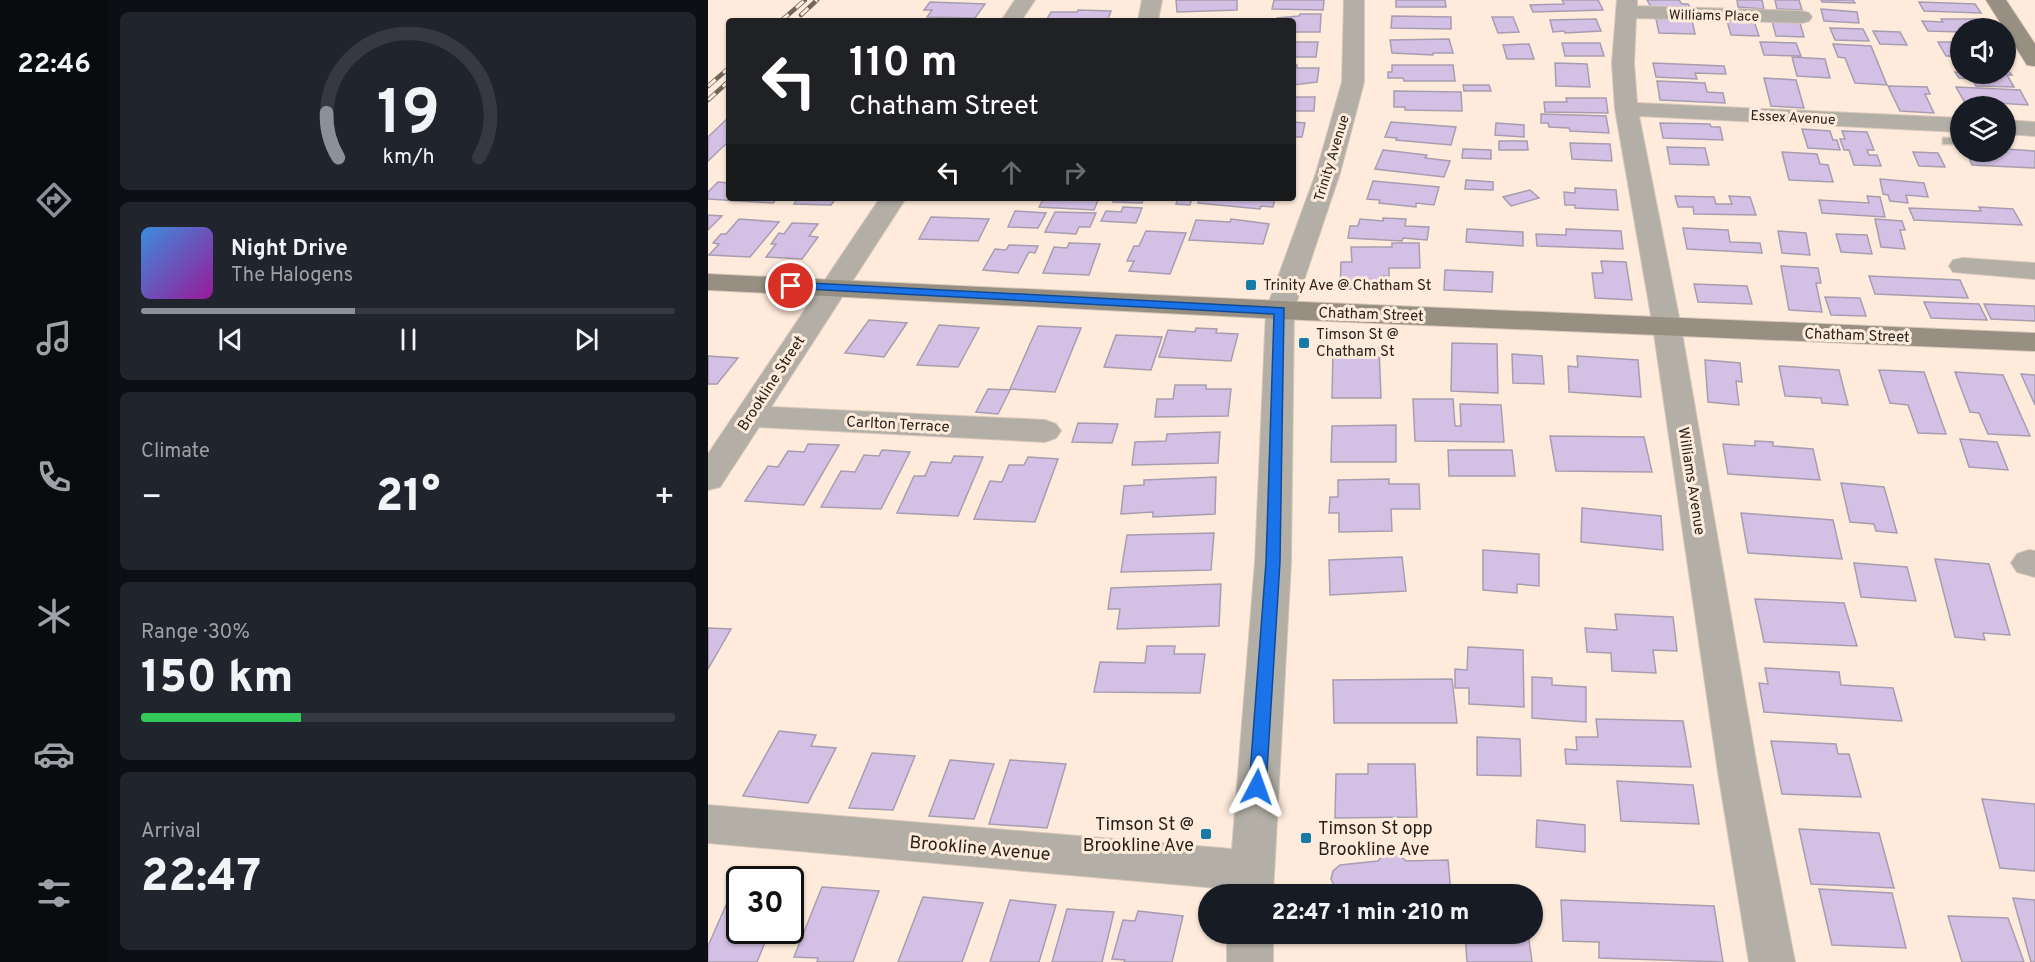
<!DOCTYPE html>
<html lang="en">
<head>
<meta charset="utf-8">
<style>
	body { margin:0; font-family:Overpass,sans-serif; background:#20242c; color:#f1f3f6; height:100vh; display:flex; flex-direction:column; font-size:22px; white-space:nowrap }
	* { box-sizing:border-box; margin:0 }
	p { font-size:20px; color:#9ea1a6 }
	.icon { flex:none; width:33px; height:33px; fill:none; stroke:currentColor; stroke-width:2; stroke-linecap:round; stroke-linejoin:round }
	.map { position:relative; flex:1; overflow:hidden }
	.sheet { display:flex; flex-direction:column; gap:12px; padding:12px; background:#0d0f14; width:600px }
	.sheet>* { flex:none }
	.banner { position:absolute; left:18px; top:18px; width:570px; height:183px; border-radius:6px; box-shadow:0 2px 4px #0004; background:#202124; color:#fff; overflow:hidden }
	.tools { position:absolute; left:1242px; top:18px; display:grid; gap:12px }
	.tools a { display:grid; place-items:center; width:66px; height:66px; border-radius:50%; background:#171b24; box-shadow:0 2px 4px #0004; font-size:30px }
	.speed { position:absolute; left:18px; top:866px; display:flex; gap:12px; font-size:30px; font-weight:700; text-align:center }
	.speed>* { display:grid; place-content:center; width:78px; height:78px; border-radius:50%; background:#171b24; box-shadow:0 2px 4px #0004; line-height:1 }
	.speed .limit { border:3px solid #111; border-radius:9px; background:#fff; color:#111 }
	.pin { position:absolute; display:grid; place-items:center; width:51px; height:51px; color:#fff; margin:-26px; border:3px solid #fff; border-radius:50%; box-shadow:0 2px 6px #0007 }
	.me { position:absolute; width:66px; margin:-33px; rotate:4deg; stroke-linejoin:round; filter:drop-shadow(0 0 4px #0008) }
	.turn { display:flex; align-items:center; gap:21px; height:126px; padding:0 24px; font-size:27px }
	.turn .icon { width:78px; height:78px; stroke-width:2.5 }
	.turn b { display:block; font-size:42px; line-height:51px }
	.lanes { display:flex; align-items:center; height:57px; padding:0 24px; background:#0003; justify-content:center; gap:30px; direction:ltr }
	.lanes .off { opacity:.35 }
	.big { font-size:45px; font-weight:800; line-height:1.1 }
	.sheet .card { flex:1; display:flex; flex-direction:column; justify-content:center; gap:9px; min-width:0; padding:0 21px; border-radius:9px; background:#20242c }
	.sheet .dial { align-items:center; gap:0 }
	.dial svg { height:156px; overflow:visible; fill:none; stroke:#363941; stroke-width:7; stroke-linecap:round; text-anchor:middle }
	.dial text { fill:#f1f3f6; stroke:none }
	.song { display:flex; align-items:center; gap:18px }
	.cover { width:72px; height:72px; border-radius:9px; background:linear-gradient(135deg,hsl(210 70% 55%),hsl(300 70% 35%)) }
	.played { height:6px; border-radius:3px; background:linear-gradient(90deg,#8c9099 40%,#363941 40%) }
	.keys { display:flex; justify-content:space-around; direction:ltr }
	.heat { display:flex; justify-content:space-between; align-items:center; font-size:33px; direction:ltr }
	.charge { height:9px; border-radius:4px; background:linear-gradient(90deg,#34c759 30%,#363941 0) }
	.trip { position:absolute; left:490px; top:884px; width:345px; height:60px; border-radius:30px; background:#171b24; box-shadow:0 2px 4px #0004; font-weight:800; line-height:60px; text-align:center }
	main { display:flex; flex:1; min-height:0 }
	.menu { display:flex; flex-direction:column; width:108px; justify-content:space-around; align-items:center; background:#090b0e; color:#9ea1a6 }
	.menu .icon { width:42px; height:42px }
	.menu .on { color:#8c9099 }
	.menu b { font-size:27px; color:#f1f3f6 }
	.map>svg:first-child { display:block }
</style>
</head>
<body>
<main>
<nav class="menu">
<b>22:46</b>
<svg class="icon on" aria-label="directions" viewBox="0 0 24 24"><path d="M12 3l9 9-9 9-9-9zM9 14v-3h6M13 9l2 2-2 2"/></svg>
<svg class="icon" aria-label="music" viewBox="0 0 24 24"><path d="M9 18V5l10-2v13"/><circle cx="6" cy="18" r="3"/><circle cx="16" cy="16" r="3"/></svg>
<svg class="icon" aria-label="phone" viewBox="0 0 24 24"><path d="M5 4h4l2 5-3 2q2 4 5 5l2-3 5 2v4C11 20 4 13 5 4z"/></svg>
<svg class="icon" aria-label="climate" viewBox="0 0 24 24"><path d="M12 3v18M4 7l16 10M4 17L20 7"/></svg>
<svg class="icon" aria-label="car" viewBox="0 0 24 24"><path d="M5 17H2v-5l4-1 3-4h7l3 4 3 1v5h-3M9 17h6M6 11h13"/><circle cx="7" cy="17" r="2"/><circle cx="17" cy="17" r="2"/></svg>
<svg class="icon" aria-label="filters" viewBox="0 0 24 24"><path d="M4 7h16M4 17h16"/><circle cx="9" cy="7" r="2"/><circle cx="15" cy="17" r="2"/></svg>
</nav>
<section class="sheet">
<div class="card dial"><svg viewBox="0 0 100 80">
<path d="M14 69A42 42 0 1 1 86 69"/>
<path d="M14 69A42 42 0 0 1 8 46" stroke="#8c9099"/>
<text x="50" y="56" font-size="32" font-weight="700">19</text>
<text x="50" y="72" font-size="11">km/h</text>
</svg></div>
<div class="card">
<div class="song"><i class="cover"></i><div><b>Night Drive</b><p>The Halogens</p></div></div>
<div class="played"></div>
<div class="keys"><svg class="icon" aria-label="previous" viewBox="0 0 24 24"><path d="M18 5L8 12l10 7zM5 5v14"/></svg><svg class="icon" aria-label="pause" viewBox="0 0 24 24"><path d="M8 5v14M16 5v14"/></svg><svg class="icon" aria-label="next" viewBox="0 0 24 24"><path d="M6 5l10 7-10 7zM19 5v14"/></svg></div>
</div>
<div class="card"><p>Climate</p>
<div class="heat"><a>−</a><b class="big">21°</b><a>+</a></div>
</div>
<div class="card"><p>Range · 30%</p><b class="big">150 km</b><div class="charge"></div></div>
<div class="card"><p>Arrival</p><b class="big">22:47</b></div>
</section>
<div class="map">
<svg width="1327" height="962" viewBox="0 0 1327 962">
	<rect width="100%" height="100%" fill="#feebdb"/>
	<!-- building -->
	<path fill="#d5c0e5" stroke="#a79db0" stroke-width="1.5" d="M468,0H529V10L469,12Z
		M566,0H616L615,10L564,9Z
		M688,0H737L738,7H688Z
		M854,0H890L895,10L825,12L822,5L856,4Z
		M939,0H971L974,4H980L984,10H945Z
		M1029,0H1054L1056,9L1030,7Z
		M1067,0H1091L1094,10L1069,9Z
		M1113,0H1145L1147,3L1114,2Z
		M222,2L277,4L267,18L219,17L224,10H216Z
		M1211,2L1267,4L1273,13L1216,11Z
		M1113,9L1149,12L1151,23L1116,21Z
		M370,10L403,11L400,19H393L392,21H338L343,12H369Z
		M592,14H613L612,32H585V21H569V18L591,16Z
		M684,16L743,17V29L683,28Z
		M784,17H805L811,32L790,33Z
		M888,19L893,31L857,33L856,31L845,32L842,20Z
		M948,19L984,20L987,34L951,33Z
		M1233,19H1269L1275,28H1252V32L1220,31L1214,21L1235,22Z
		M1019,21H1046L1051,36L1023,35Z
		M1064,21L1092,23L1096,37L1068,36Z
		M1122,28L1155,29L1161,41L1127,40Z
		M1165,31L1192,32L1199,45L1172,44Z
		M741,39L745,53H725V55L684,53L682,40Z
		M585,42H610L608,57H585Z
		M1052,42L1088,43L1093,56L1056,55Z
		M1230,42H1252V56H1238Z
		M854,43H892L896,56H857Z
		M821,44L826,59H799L795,45Z
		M1125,44L1163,46L1179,85L1147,83L1137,58L1130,57Z
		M1084,57L1117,59L1122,78L1089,76Z
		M847,63L879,64L882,87L848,86Z
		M945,63L1016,66L1018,74L987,73L989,79L948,77Z
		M585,65H589V68H611L609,82L585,85Z
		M684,65H745L747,81H696L695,78H680V72H684Z
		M1298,68L1304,75H1299L1306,87L1268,86L1264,79L1251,78L1247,72L1298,74Z
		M1056,78L1088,80L1096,108L1063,106Z
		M949,81L997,83L999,92L1015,93L1017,103L952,100Z
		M755,85H781L783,91H756Z
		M1180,86L1219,87L1222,94H1217L1226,113L1192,111Z
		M1248,87L1312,90L1320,105L1256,101Z
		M686,91L753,92L754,111L697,110V107H686Z
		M585,97H607L606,111H585Z
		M858,98H898L900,113L837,112L836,102H859Z
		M833,114L898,116L901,133L862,131L861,128L841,127L840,123H833Z
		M21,117V141L0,161V137Z
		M585,122L597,123L594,137H585Z
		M683,122L748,127L743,145L688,140L689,138L677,137Z
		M788,123L816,125V137L787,135Z
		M952,123L1002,124L1003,127H1012L1015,140L955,138Z
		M1094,129L1122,131L1125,140H1129L1132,150L1100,148Z
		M1134,131L1159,132L1166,150H1159L1161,155H1169L1173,166L1146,165L1141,150H1136L1132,139H1137Z
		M791,141H819L820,150H791Z
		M862,143L902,144L904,161L864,159Z
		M959,147L997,148L1001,165L962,164Z
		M755,149L783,150V159L754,158Z
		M1298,149L1327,151V168L1264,165L1259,152L1295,154L1294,152H1298Z
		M675,150L719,155L717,158L742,161L736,177L667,169Z
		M1074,152L1109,154L1112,164L1120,165L1125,182L1081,180Z
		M1205,152L1230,153L1237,167L1211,166Z
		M1172,179L1216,183L1220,197L1198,195L1200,203L1182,201L1180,195L1175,194Z
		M758,180L785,182V190L757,189Z
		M665,181L731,187L726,205L708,203V207L671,203L672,200L659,199Z
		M10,182L21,183V198H69L65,203L0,199V192Z
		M867,188L908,190L910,210L867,208V205H857L856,192L867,193Z
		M822,190L831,198L803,206L795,197Z
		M967,196L1006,197L1008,204H1024L1021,196L1042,197L1048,215L986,214L985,207H970Z
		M1159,196L1172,197L1177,217L1114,213L1111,200L1161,203Z
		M90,198H128L123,205L86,204Z
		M336,198H391L386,210L331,207Z
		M407,198H436L434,203L405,202Z
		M470,198H484L482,205L468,204Z
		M492,198H567L565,207L553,206L552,209L490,203Z
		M415,207L434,208L428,223L393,221L398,211L413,212Z
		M1271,207L1305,209L1314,225L1206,220L1201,208L1273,211Z
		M307,211L338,213L330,228L300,227Z
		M347,212L388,213L382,227H371L368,234L337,232Z
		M0,215L14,216L0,230Z
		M223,217L281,219L270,241L211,239Z
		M675,218L698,219L697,226L721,227L719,240L695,238L694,241L640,238L642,226H650L652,219L675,221Z
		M31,219L71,222L42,257L1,255L11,244L5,243L13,234H18Z
		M523,219L561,224L555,244L481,240L488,220L522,222Z
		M1167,219L1194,221L1197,230H1192L1197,249L1173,247Z
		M84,223L110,224L101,236L110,237L94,259L58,257L68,244H63L71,233L76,234Z
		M975,228L1020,230L1022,242L1052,243L1054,253L979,249Z
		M759,229L815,232V246L758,242Z
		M858,229L913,231L915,249L829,246L828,234L858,235Z
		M438,231L478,233L462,274L421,271L426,261H419L426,246H431Z
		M1070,231L1098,233L1102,255L1074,253Z
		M1128,234L1159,235L1164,254L1133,252Z
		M361,243L392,244L381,275L335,273L346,247L359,248Z
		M684,243H711L712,268H681V276H673V289H632L633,262H644L643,247H684Z
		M301,245L330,246L327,253L321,252L310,273L275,270L287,249L298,250Z
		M893,261L918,262L924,300L887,298L884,273H895Z
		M1073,266L1110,268L1113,283H1108L1114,312L1081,310Z
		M737,270L785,272L784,292L736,290Z
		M1161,276L1252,280L1260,298L1167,294Z
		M986,284L1039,286L1044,304L990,302Z
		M1117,297L1152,298L1158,316L1123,315Z
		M1216,302L1271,304L1279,320L1223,318Z
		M1276,304L1327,306V321L1283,319Z
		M161,320L199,323L176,357L137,353Z
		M231,325L271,328L250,367L209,365Z
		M330,326L373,328L347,392L302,389Z
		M488,328L509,329L508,333L530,334L523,361L451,357L460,330L487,332Z
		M408,335L454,337L443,370L396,367Z
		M744,343L789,344L790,393L743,391Z
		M671,348L673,398H624L625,349Z
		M804,354L834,356L836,384L805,383Z
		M0,356L30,358L9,384H0Z
		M869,356L930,360L933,397L861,392L860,366L870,367Z
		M997,360L1032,363L1034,382L1028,381L1031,405L1000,402Z
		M1071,366L1131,370L1140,405L1114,403L1113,398L1077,396Z
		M1171,370L1216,372L1238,434L1210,433L1200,405L1182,403Z
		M1247,372L1295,375L1322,436L1280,434L1271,413L1262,412Z
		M1313,374L1327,375V405Z
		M467,385H498V389H523L520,416L447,417L449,399H465Z
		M280,389L302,390L290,414L268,412Z
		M705,399H745L747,426H753L752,404L793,405L796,442L707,441Z
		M370,423L410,424L404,443L364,442Z
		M688,425V462H623L624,426Z
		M512,432L510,463L424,465L427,442L458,441L459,434Z
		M842,436L936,437L944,472L848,471Z
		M1252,439L1289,442L1300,470L1261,467Z
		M1047,441L1065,442V446L1105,449L1112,480L1020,474L1015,444L1047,446Z
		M100,444L131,445L96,505L37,501L60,466L70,467L80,451L96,452Z
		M174,450L202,452L173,509L113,507L133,471L147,472L156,455L171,456Z
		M740,450H804L807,476H741Z
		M246,456L275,457L250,516L189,513L206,476H217L223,462L243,463Z
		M320,457L350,459L327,522L266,519L282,481L294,482L301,465H316Z
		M508,477L507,514L445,517V512L413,514L416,486L436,485V480Z
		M681,479V484H711L712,509H683L684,531L631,532V513H621L622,497H630V480Z
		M1133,483L1176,487L1189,533L1168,531L1166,524L1142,522Z
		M874,508L953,516L955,550L873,542Z
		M1033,513L1125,520L1134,559L1040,553Z
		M506,533L503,570L413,572L419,535Z
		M775,550L831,554V586L809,584V593L775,590Z
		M694,557L698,591L622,595L621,560Z
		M1227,559L1281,564L1302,635L1275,633L1277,640L1247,637Z
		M1146,563L1199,567L1208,601L1153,597Z
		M513,584L511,626L409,629L412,609H400L403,588Z
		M1047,599L1136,603L1149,646L1056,642Z
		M907,614L965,617L969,651L945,650L948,673L904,671L903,653L879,652L877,628L909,630Z
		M0,628L23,629L0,669Z
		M439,646H467L466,654H497L492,693L386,692L392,662L437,663Z
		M760,647L815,650L816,707L761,704V688H747V669L759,670Z
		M1057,668L1131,672L1133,685L1185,688L1194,721L1056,712L1051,683L1060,684Z
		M824,677L844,678V685L878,687V722L824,718Z
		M744,679L749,723H626L625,680Z
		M888,719L975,721L983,767L858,764L857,749L869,750L868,737H890Z
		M71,731L108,735L103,746L128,748L100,803L35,796Z
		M769,737L812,739L813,776L769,775Z
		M1063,741L1128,744L1130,754H1141L1153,797L1074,794Z
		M164,753L207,756L185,810L141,808Z
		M242,760L286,764L266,819L221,816Z
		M302,760L358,764L339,828L281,824Z
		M660,764H707L709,817L627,818L628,774H660Z
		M909,781L985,785L991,824L913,821Z
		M1274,799L1327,804V871L1292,868Z
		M829,820L877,825V852L828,847Z
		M1091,829L1171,833L1186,888L1103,884Z
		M684,853L691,855L698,861L740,860L743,894H630L623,879L625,871L632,865L670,861L675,855Z
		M30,878L64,879H32V930H62L49,962H0V946Z
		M114,887L171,891L145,962H109L110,958L86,957Z
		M1111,889L1184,893L1198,948L1124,945Z
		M215,897L275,903L254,962H190Z
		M1305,898L1327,900V962H1323Z
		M302,900L348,905L331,962H282Z
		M853,900L1006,906L1015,962L891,958V942L855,941Z
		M359,909L406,912L394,962H344Z
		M430,911L475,916L464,962H416L417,960L404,959L415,920L427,921Z
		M1240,916L1300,918L1316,962H1254Z
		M757,933H820L824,962H759Z"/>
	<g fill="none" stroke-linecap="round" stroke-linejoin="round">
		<!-- service casing -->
		<g stroke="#d8c7b9" stroke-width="3">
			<path id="service" d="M1235,138H1252V144H1235Z"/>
		</g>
		<!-- minor casing -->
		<g stroke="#d8c7b9" stroke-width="2">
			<path id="minor" d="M307,0H327L313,21H293Z
				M434,0H454L450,21H430Z
				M636,0H656V82L632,173L586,310L583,562L565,894H521V889L0,843V805L524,849L547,562L558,310L608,173L634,82Z
				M909,0H929V6L1094,11L1101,13L1104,17L1101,21L1094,23L928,18L926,63L929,103L1252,118V132L931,116L973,327L1050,772L1087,962H1041L1010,772L945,327L907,109L904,63Z
				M1298,120L1327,122V136L1298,134Z
				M172,198H198L63,407L337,420L348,424L353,431L348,438L337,442L51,427L12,487L0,490V454Z
				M1255,258L1327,263V279L1245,272L1241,266L1245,260Z
				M1321,550L1327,551V577L1309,572L1303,563L1309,554Z
				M519,933H565V962H519Z"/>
		</g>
		<!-- secondary casing -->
		<g stroke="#d8c7b9" stroke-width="2">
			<path id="secondary" d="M1278,0H1298L1327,44V66L1319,65Z
				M0,274L572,301L1327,333V351L572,319L0,290Z"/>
		</g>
		<!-- service -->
		<use href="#service" fill="#b3afa6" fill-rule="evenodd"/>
		<!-- minor -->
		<use href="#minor" fill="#b3afa6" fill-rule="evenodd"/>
		<!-- secondary -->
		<use href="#secondary" fill="#968f82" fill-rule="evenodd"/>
		<!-- rail casing -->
		<g stroke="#70655c" stroke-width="4.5">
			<path id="rail" d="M93,15L109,0
				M73,21L97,0
				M0,86L21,68
				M0,100L21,81"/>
		</g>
		<!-- rail -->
		<use href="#rail" stroke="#feebdb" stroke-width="3" stroke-dasharray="10" stroke-linecap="butt"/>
	</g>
	<!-- route -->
	<path fill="#1a73e8" stroke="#114b97" stroke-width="1.5" d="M83,282L576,308L572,562L558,787L555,792L549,794L543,792L541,787L558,562L566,314L79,288L77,286Z"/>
	<!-- markers -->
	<g fill="#167ca7" stroke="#feebdb" stroke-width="2">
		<rect x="537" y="279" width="12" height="12" rx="3"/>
		<rect x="590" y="337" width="12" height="12" rx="3"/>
		<rect x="492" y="828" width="12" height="12" rx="3"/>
		<rect x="592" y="832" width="12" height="12" rx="3"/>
	</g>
	<g text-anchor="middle" stroke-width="6" stroke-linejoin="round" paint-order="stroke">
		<!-- far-street labels -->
		<g font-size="14" fill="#29221c" stroke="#feebdb">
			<text transform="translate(1006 15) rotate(1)" y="5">Williams Place</text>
			<text transform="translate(1085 117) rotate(3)" y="5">Essex Avenue</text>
			<text transform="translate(623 158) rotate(-73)" y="5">Trinity Avenue</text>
		</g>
		<!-- poi labels -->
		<g font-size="15" fill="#29221c" stroke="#feebdb" text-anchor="start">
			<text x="555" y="290">Trinity Ave @ Chatham St</text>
			<text x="608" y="339">Timson St @<tspan x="608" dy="17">Chatham St</tspan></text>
		</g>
		<!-- street labels -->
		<g font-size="15" fill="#29221c" stroke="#feebdb">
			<text transform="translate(663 314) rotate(2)" y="5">Chatham Street</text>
			<text transform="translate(1149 335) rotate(2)" y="5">Chatham Street</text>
			<text transform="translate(63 383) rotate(-57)" y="5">Brookline Street</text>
			<text transform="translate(190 424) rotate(3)" y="5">Carlton Terrace</text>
			<text transform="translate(984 481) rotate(81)" y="5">Williams Avenue</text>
		</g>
		<!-- near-poi labels -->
		<g font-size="18" fill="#29221c" stroke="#feebdb" text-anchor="end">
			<text x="486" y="830">Timson St @<tspan x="486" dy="21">Brookline Ave</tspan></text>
			<text x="610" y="834" text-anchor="start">Timson St opp<tspan x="610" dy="21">Brookline Ave</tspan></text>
		</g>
		<!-- near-street labels -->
		<g font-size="18" fill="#29221c" stroke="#feebdb">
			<text transform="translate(272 848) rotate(5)" y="6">Brookline Avenue</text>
		</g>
	</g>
</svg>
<div class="tools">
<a><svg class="icon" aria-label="sound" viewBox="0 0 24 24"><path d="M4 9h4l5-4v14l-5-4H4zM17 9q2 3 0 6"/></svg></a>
<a><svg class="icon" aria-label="layers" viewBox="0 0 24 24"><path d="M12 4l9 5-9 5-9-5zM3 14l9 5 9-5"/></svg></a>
</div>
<div class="speed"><div class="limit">30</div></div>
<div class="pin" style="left:83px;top:286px;background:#d93025"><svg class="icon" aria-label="arrive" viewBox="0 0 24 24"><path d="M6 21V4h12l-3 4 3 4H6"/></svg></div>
<svg class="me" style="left:549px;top:787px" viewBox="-20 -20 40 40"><path d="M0-17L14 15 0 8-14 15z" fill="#1a73e8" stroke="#fff" stroke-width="4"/></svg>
<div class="trip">22:47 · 1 min · 210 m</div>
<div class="banner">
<div class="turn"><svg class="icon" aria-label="left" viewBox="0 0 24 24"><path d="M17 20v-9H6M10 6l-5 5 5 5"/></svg><div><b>110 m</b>Chatham Street</div></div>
<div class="lanes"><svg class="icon" aria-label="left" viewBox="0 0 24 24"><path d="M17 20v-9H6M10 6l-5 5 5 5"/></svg><svg class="icon off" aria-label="ahead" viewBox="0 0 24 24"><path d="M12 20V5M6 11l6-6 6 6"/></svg><svg class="icon off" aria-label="right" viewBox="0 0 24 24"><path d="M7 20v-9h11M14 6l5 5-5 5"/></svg></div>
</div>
</div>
</main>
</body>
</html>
